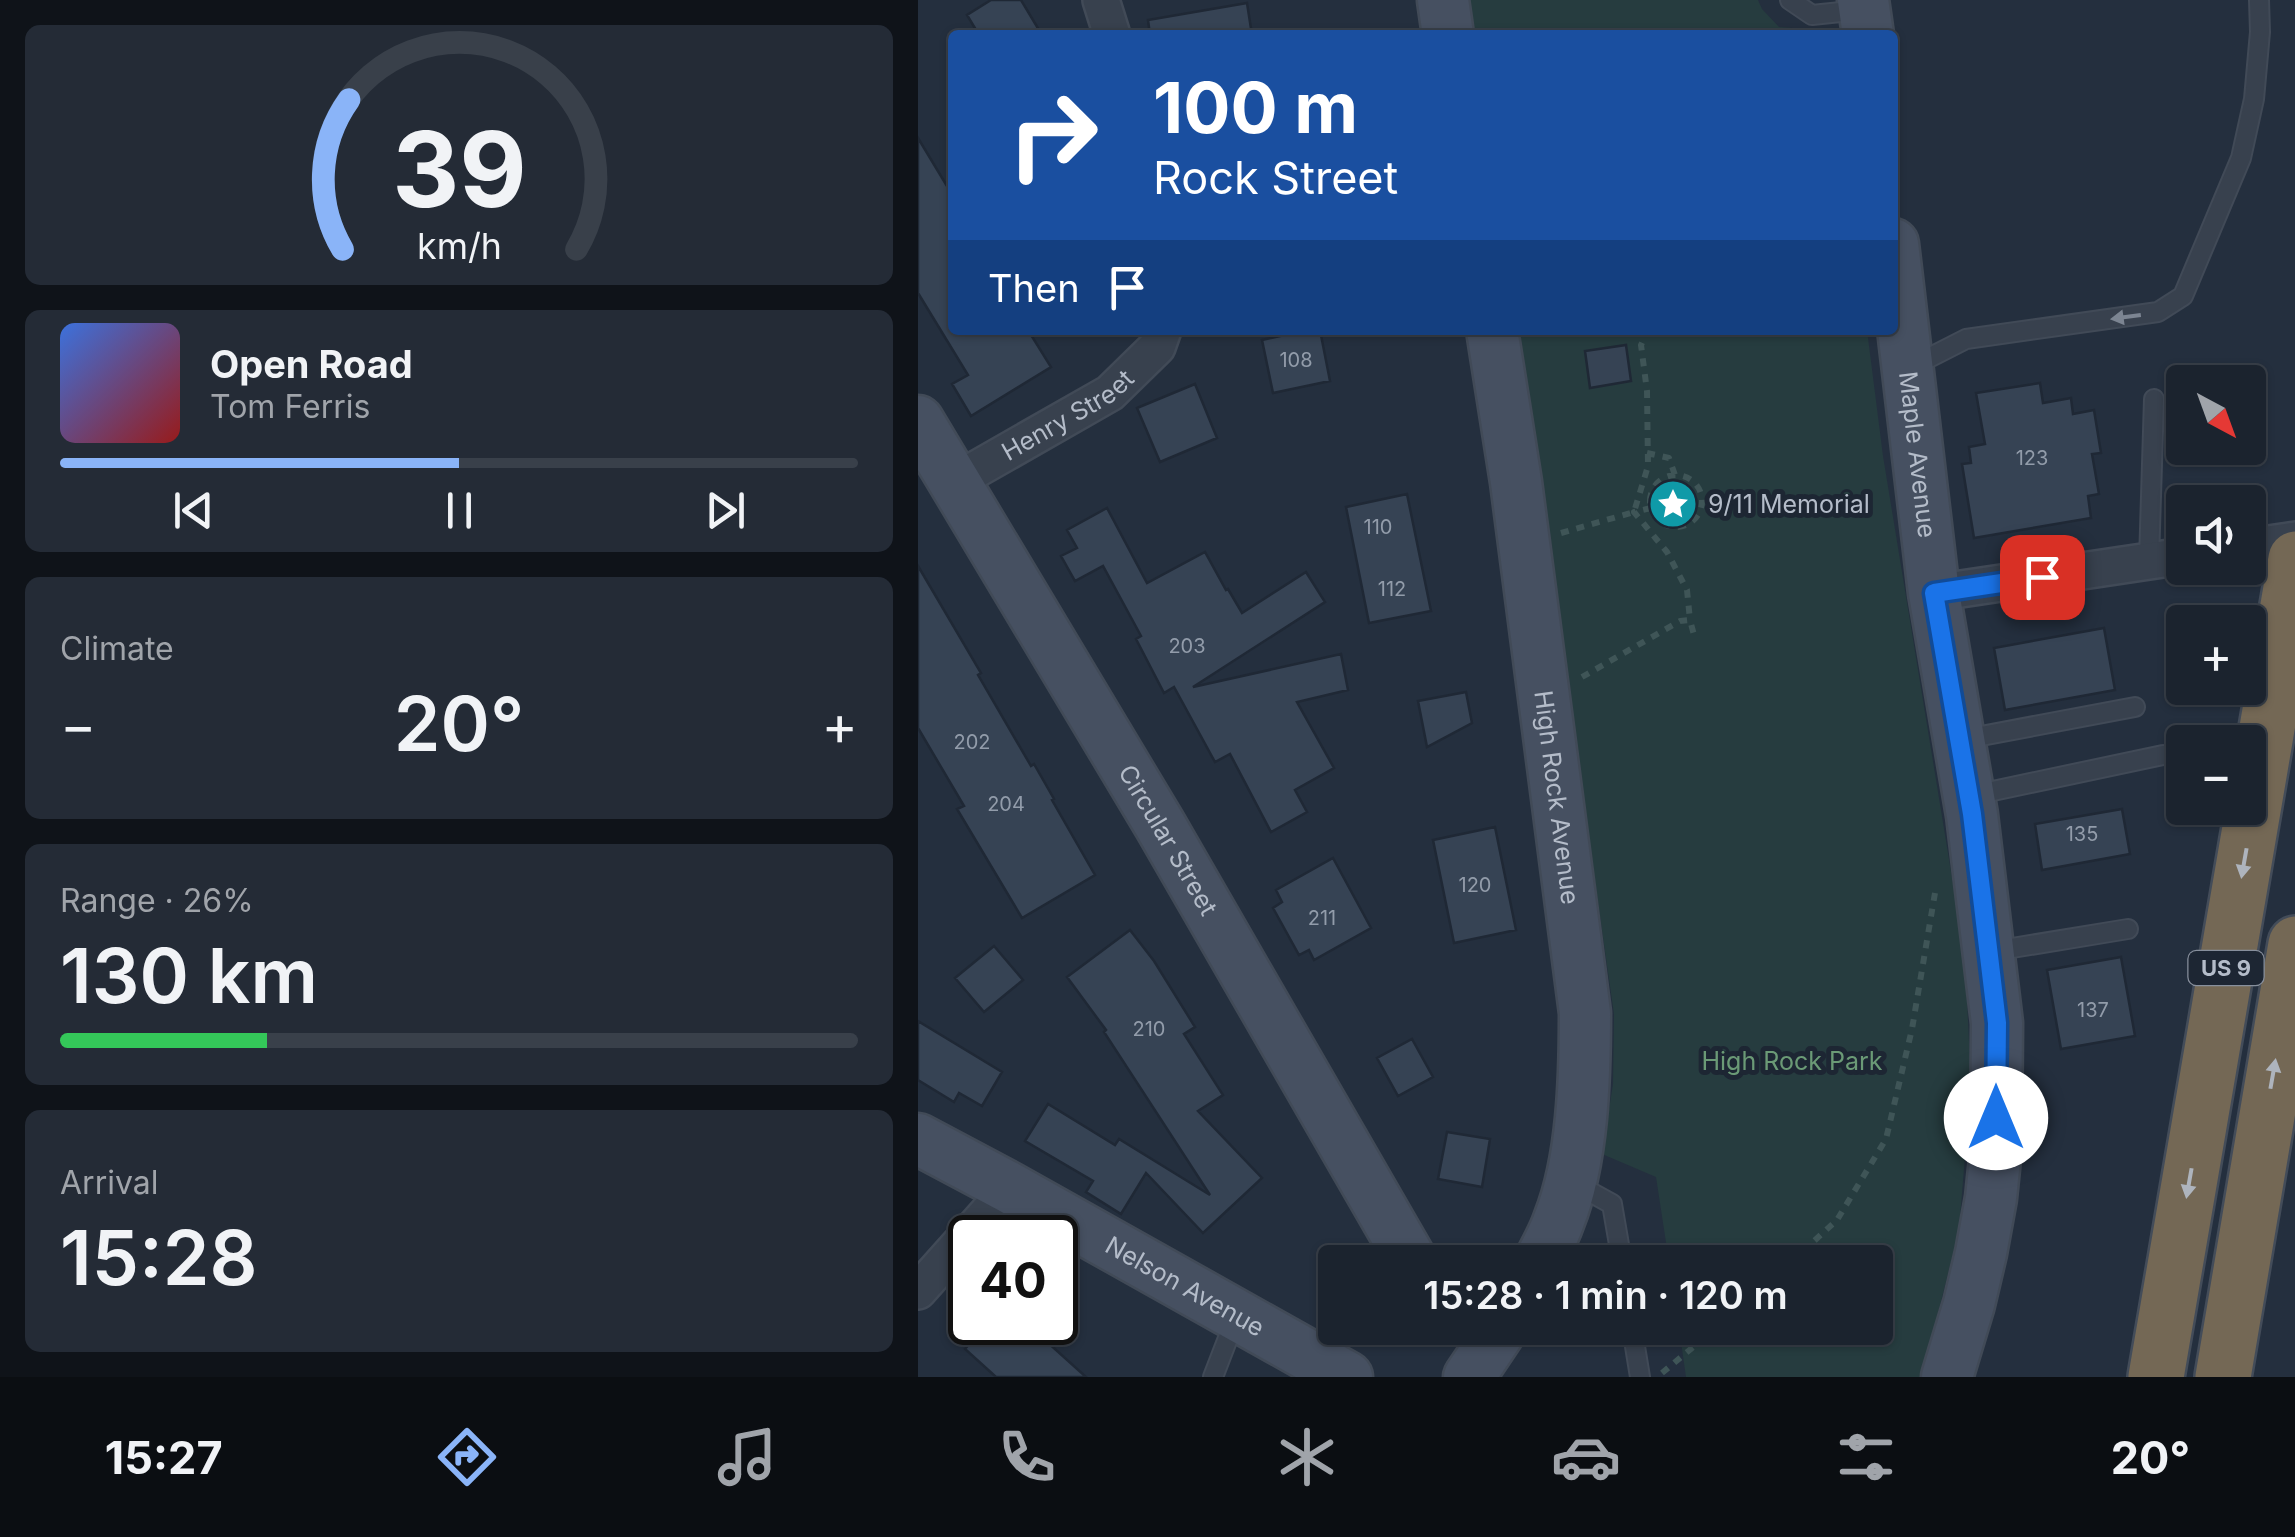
<!DOCTYPE html>
<html lang="en">
<head>
<meta charset="utf-8">
<style>
	body { margin:0; font-family:Inter,sans-serif; background:#242b36; color:#f1f3f6; height:100vh; display:flex; flex-direction:column; font-size:38px; white-space:nowrap }
	* { box-sizing:border-box; margin:0 }
	p { font-size:32px; color:#a0a4aa }
	.icon { flex:none; width:55px; height:55px; fill:none; stroke:currentColor; stroke-width:2; stroke-linecap:round; stroke-linejoin:round }
	.map { position:relative; flex:1; overflow:hidden }
	.side { display:flex; flex-direction:column; gap:25px; padding:25px; background:#0f1319; width:918px }
	.side>* { flex:none }
	.top-card { position:absolute; left:30px; top:30px; width:950px; height:305px; border-radius:10px; box-shadow:0 2px 8px #0004,0 0 0 2px #39404a; background:#1a4fa0; color:#fff; overflow:hidden }
	.needle { width:65px; rotate:139deg }
	.buttons { position:absolute; left:1248px; top:365px; display:grid; gap:20px }
	.buttons a { display:grid; place-items:center; width:100px; height:100px; border-radius:10px; background:#1b232e; box-shadow:0 2px 8px #0004,0 0 0 2px #39404a; font-size:50px }
	.speed { position:absolute; left:30px; top:1215px; display:flex; gap:20px; font-size:50px; font-weight:700; text-align:center }
	.speed>* { display:grid; place-content:center; width:130px; height:130px; border-radius:50%; background:#1b232e; box-shadow:0 2px 8px #0004,0 0 0 2px #39404a; line-height:1 }
	.speed .limit { border:5px solid #111; border-radius:15px; background:#fff; color:#111 }
	.pin { position:absolute; display:grid; place-items:center; width:85px; height:85px; color:#fff; margin:-42px; border-radius:20px; box-shadow:0 5px 15px #0006 }
	.me { position:absolute; width:110px; margin:-55px; rotate:0deg; stroke-linejoin:round; filter:drop-shadow(0 0 8px #0008) }
	.turn { display:flex; align-items:center; gap:35px; height:210px; padding:0 40px; font-size:45px }
	.turn .icon { width:130px; height:130px; stroke-width:2.5 }
	.turn b { display:block; font-size:70px; line-height:85px }
	.then { display:flex; align-items:center; height:95px; padding:0 40px; background:#0003; gap:20px; font-size:38px }
	.big { font-size:75px; font-weight:600; line-height:1.1 }
	.side .card { flex:1; display:flex; flex-direction:column; justify-content:center; gap:15px; min-width:0; padding:0 35px; border-radius:15px; background:#242b36 }
	.side .dial { align-items:center; gap:0 }
	.dial svg { height:260px; overflow:visible; fill:none; stroke:#39404a; stroke-width:7; stroke-linecap:round; text-anchor:middle }
	.dial text { fill:#f1f3f6; stroke:none }
	.song { display:flex; align-items:center; gap:30px }
	.cover { width:120px; height:120px; border-radius:15px; background:linear-gradient(135deg,hsl(220 70% 55%),hsl(0 70% 35%)) }
	.played { height:10px; border-radius:5px; background:linear-gradient(90deg,#8ab4f8 50%,#39404a 50%) }
	.keys { display:flex; justify-content:space-around; direction:ltr }
	.heat { display:flex; justify-content:space-between; align-items:center; font-size:55px; direction:ltr }
	.charge { height:15px; border-radius:8px; background:linear-gradient(90deg,#34c759 26%,#39404a 0) }
	.trip { position:absolute; left:400px; top:1245px; width:575px; height:100px; border-radius:10px; background:#1b232e; box-shadow:0 2px 8px #0004,0 0 0 2px #39404a; font-weight:600; line-height:100px; text-align:center }
	.tab-bar { display:flex; height:160px; justify-content:space-around; align-items:center; background:#0b0e12; color:#a0a4aa }
	.tab-bar .icon { width:70px; height:70px }
	.tab-bar .selected { color:#8ab4f8 }
	.tab-bar b { font-size:45px; color:#f1f3f6 }
	main { display:flex; flex:1; min-height:0 }
	.map>svg:first-child { display:block }
</style>
</head>
<body>
<main>
<section class="side">
<div class="card dial"><svg viewBox="0 0 100 80">
<path d="M14 69A42 42 0 1 1 86 69"/>
<path d="M14 69A42 42 0 0 1 16 23" stroke="#8ab4f8"/>
<text x="50" y="56" font-size="32" font-weight="700">39</text>
<text x="50" y="72" font-size="11">km/h</text>
</svg></div>
<div class="card">
<div class="song"><i class="cover"></i><div><b>Open Road</b><p>Tom Ferris</p></div></div>
<div class="played"></div>
<div class="keys"><svg class="icon" aria-label="previous" viewBox="0 0 24 24"><path d="M18 5L8 12l10 7zM5 5v14"/></svg><svg class="icon" aria-label="pause" viewBox="0 0 24 24"><path d="M8 5v14M16 5v14"/></svg><svg class="icon" aria-label="next" viewBox="0 0 24 24"><path d="M6 5l10 7-10 7zM19 5v14"/></svg></div>
</div>
<div class="card"><p>Climate</p>
<div class="heat"><a>−</a><b class="big">20°</b><a>+</a></div>
</div>
<div class="card"><p>Range · 26%</p><b class="big">130 km</b><div class="charge"></div></div>
<div class="card"><p>Arrival</p><b class="big">15:28</b></div>
</section>
<div class="map">
<svg width="1378" height="1377" viewBox="0 0 1378 1377">
	<rect width="100%" height="100%" fill="#242f3e"/>
	<!-- green -->
	<path fill="#263c3f" d="M550,0H840L844,9L861,27L899,30L906,35H555Z
		M598,330H949L965,456L1047,957L1053,1083L1041,1230L1004,1377H768L761,1328H958V1262H751L738,1177L684,1154L695,1084L696,1014Z"/>
	<!-- building -->
	<path fill="#364354" stroke="#1f2835" stroke-width="2.5" d="M73,0H103L124,35H61L49,15Z
		M329,3L334,35H232L230,20Z
		M0,138L35,196V330H110L133,367L53,416L34,384L50,375L0,293Z
		M390,330H402L412,381L355,393L344,340Z
		M708,345L713,381L672,388L667,351Z
		M1122,383L1125,403L1153,398L1155,414L1176,410L1183,453L1174,454L1181,494L1170,496L1173,518L1056,538L1044,464L1053,463L1051,447L1067,444L1058,393Z
		M277,384L299,438L242,462L219,408Z
		M489,494L513,611L451,623L428,507Z
		M189,508L229,583L287,552L308,590L310,589L324,613L388,572L407,602L275,687L423,654L430,690L379,702L416,768L377,790L389,812L353,832L312,754L297,762L256,687L246,693L218,639L223,636L185,566L157,581L143,556L159,548L149,530Z
		M0,566L63,673L60,675L113,766L116,764L136,799L134,800L177,875L104,918L39,809L46,806L0,728Z
		M1186,628L1197,690L1087,710L1076,648Z
		M548,692L554,723L509,747L500,701Z
		M1204,809L1212,854L1124,870L1117,824Z
		M577,827L598,930L536,943L515,840Z
		M415,858L453,928L396,960L391,950L381,955L355,908L364,902L358,890Z
		M212,930L236,961L277,1027L266,1034L305,1095L280,1111L344,1178L285,1233L228,1173L203,1214L168,1192L175,1181L107,1141L130,1104L197,1145L201,1139L292,1195L186,1032L188,1030L149,977Z
		M76,946L105,980L66,1012L37,978Z
		M1203,957L1217,1036L1143,1049L1129,970Z
		M0,1021L84,1072L64,1106L41,1093L36,1102L0,1080Z
		M494,1039L515,1077L480,1096L459,1058Z
		M529,1132L572,1139L564,1187L520,1179Z
		M71,1322H107L168,1377H78L47,1349Z"/>
	<g fill="none" stroke-linecap="round" stroke-linejoin="round">
		<!-- lane casing -->
		<g stroke="#414a57" stroke-width="22">
			<path id="lane" d="M872,0L894,15L942,10
				M993,367L1048,339L1240,312L1265,296L1323,158L1336,99L1342,32L1341,0
				M1231,561L1236,399
				M1042,740L1217,707
				M1056,795L1245,755
				M1076,951L1210,929
				M654,1182L694,1204L704,1262
				M714,1328L722,1377
				M295,1377L317,1320"/>
		</g>
		<!-- street casing -->
		<g stroke="#414a57" stroke-width="40">
			<g id="street">
				<path d="M183,0L194,35"/>
				<path id="s1" d="M36,482L192,393L239,347L245,330"/>
				<path d="M1330,547L1378,540"/>
				<path d="M1016,593L1265,556"/>
				<path d="M0,1291L92,1188"/>
			</g>
		</g>
		<!-- secondary casing -->
		<g stroke="#414a57" stroke-width="55">
			<g id="secondary">
				<path d="M525,0L530,35"/>
				<path d="M945,0L950,35"/>
				<path id="s2" d="M975,244L1016,593L1054,815L1079,1023L1078,1149L1073,1198L1063,1253L1051,1304L1029,1377"/>
				<path id="s3" d="M574,330L598,482L667,1013C667,1077 665,1160 641,1220C636,1235 628,1249 621,1262"/>
				<path id="s4" d="M0,421L242,825L494,1262"/>
				<path id="s5" d="M0,1139L92,1188L429,1377"/>
				<path d="M551,1377L584,1328"/>
			</g>
		</g>
		<!-- highway casing -->
		<g stroke="#434c59" stroke-width="60">
			<path id="highway" d="M1238,1377L1378,559
				M1305,1377L1378,944"/>
		</g>
		<!-- path -->
		<path stroke="#3f5557" stroke-width="6" stroke-dasharray="8 8" stroke-linecap="butt" d="M861,330H869
			M729,453L751,458L757,475
			M732 501a26 26 0 1 1 52 0a26 26 0 1 1-52 0Z
			M733,508L716,512L749,552L769,590L772,620
			M643,533L716,512L730,466L729,391L723,345L730,330
			M664,677L762,621L772,620L776,635
			M873,1262L919,1220L968,1139L994,1029L1018,887
			M744,1373L798,1328"/>
		<!-- lane -->
		<use href="#lane" stroke="#38414e" stroke-width="18"/>
		<!-- street -->
		<use href="#street" stroke="#38414e" stroke-width="35"/>
		<!-- secondary -->
		<use href="#secondary" stroke="#465061" stroke-width="50"/>
		<!-- highway -->
		<use href="#highway" stroke="#746855" stroke-width="55"/>
	</g>
	<!-- one-way arrows -->
	<defs><path id="oneway-solid" d="M-6-.8H1V-3.2L6.5 0L1 3.2V.8H-6Z" transform="scale(2.5)"/></defs>
	<use fill="#7c8592" href="#oneway-solid" transform="translate(1208 317) rotate(172)"/>
	<g fill="#aeb4bd">
		<use href="#oneway-solid" transform="translate(1326 863) rotate(100)"/>
		<use href="#oneway-solid" transform="translate(1355 1074) rotate(-80)"/>
		<use href="#oneway-solid" transform="translate(1271 1183) rotate(100)"/>
	</g>
	<g fill="none" stroke-linecap="round" stroke-linejoin="round">
		<!-- route casing -->
		<g stroke="#114b97" stroke-width="25">
			<path id="route" d="M1078,1118L1079,1023L1054,814L1016,593L1124,577"/>
		</g>
		<!-- route -->
		<use href="#route" stroke="#1a73e8" stroke-width="18"/>
	</g>
	<!-- icons -->
	<defs>
		<g id="sight-disc" transform="scale(2.5)"><circle r="9.5" fill="#0f9aa8" stroke="#1d2633"/><path d="M0-6L1.8-2.2L6-1.7L2.9 1.2L3.7 5.4L0 3.3L-3.7 5.4L-2.9 1.2L-6-1.7L-1.8-2.2Z" fill="#fff"/></g>
	</defs>
	<g fill-rule="evenodd">
		<use href="#sight-disc" x="755" y="504"/>
	</g>
	<g text-anchor="middle" stroke-width="10" stroke-linejoin="round" paint-order="stroke">
		<!-- number labels -->
		<g font-size="20" fill="#929caa">
			<text x="378" y="367">108</text>
			<text x="1114" y="465">123</text>
			<text x="460" y="534">110</text>
			<text x="474" y="596">112</text>
			<text x="269" y="653">203</text>
			<text x="54" y="749">202</text>
			<text x="88" y="811">204</text>
			<text x="1164" y="841">135</text>
			<text x="557" y="892">120</text>
			<text x="404" y="925">211</text>
			<text x="1175" y="1017">137</text>
			<text x="231" y="1036">210</text>
		</g>
		<!-- shield labels -->
		<rect fill="#1d2633" stroke="#878f9c" stroke-width="2.5" x="1270.5" y="951" width="75" height="34" rx="8"/>
		<g font-size="22" font-weight="bold" fill="#b4bcc9">
			<text x="1308" y="976">US 9</text>
		</g>
		<!-- street labels -->
		<g font-size="25" fill="#b4bcc9" stroke="#1d2633">
			<text dy="9" stroke="none"><textPath href="#s1" startOffset="132">Henry Street</textPath></text>
			<text dy="9" stroke="none"><textPath href="#s2" startOffset="212">Maple Avenue</textPath></text>
			<text dy="9" stroke="none"><textPath href="#s3" startOffset="472">High Rock Avenue</textPath></text>
			<text dy="9" stroke="none"><textPath href="#s4" startOffset="488">Circular Street</textPath></text>
			<text dy="9" stroke="none"><textPath href="#s5" startOffset="305">Nelson Avenue</textPath></text>
		</g>
		<!-- poi labels -->
		<g font-size="25" fill="#b4bcc9" stroke="#1d2633" text-anchor="start">
			<text x="790" y="513">9/11 Memorial</text>
		</g>
		<!-- park labels -->
		<g font-size="25" fill="#6b9a76" stroke="#1d2633">
			<text x="874" y="1070">High Rock Park</text>
		</g>
	</g>
</svg>
<div class="buttons">
<a><svg class="needle" viewBox="-14 -14 28 28"><path d="M0-13l5 13h-10z" fill="#e53935"/><path d="M0 13l5-13h-10z" fill="#a0a4aa"/></svg></a>
<a><svg class="icon" aria-label="sound" viewBox="0 0 24 24"><path d="M4 9h4l5-4v14l-5-4H4zM17 9q2 3 0 6"/></svg></a>
<a>+</a>
<a>−</a>
</div>
<div class="speed"><div class="limit">40</div></div>
<div class="pin" style="left:1124px;top:577px;background:#d93025"><svg class="icon" aria-label="arrive" viewBox="0 0 24 24"><path d="M6 21V4h12l-3 4 3 4H6"/></svg></div>
<svg class="me" style="left:1078px;top:1118px" viewBox="-20 -20 40 40"><circle r="19" fill="#fff"/><path d="M0-13L10 11 0 6-10 11z" fill="#1a73e8"/></svg>
<div class="trip">15:28 · 1 min · 120 m</div>
<div class="top-card">
<div class="turn"><svg class="icon" aria-label="right" viewBox="0 0 24 24"><path d="M7 20v-9h11M14 6l5 5-5 5"/></svg><div><b>100 m</b>Rock Street</div></div>
<div class="then">Then<svg class="icon" aria-label="arrive" viewBox="0 0 24 24"><path d="M6 21V4h12l-3 4 3 4H6"/></svg></div>
</div>
</div>
</main>
<nav class="tab-bar">
<b>15:27</b>
<svg class="icon selected" aria-label="directions" viewBox="0 0 24 24"><path d="M12 3l9 9-9 9-9-9zM9 14v-3h6M13 9l2 2-2 2"/></svg>
<svg class="icon" aria-label="music" viewBox="0 0 24 24"><path d="M9 18V5l10-2v13"/><circle cx="6" cy="18" r="3"/><circle cx="16" cy="16" r="3"/></svg>
<svg class="icon" aria-label="phone" viewBox="0 0 24 24"><path d="M5 4h4l2 5-3 2q2 4 5 5l2-3 5 2v4C11 20 4 13 5 4z"/></svg>
<svg class="icon" aria-label="climate" viewBox="0 0 24 24"><path d="M12 3v18M4 7l16 10M4 17L20 7"/></svg>
<svg class="icon" aria-label="car" viewBox="0 0 24 24"><path d="M5 17H2v-5l4-1 3-4h7l3 4 3 1v5h-3M9 17h6M6 11h13"/><circle cx="7" cy="17" r="2"/><circle cx="17" cy="17" r="2"/></svg>
<svg class="icon" aria-label="filters" viewBox="0 0 24 24"><path d="M4 7h16M4 17h16"/><circle cx="9" cy="7" r="2"/><circle cx="15" cy="17" r="2"/></svg>
<b>20°</b>
</nav>
</body>
</html>
